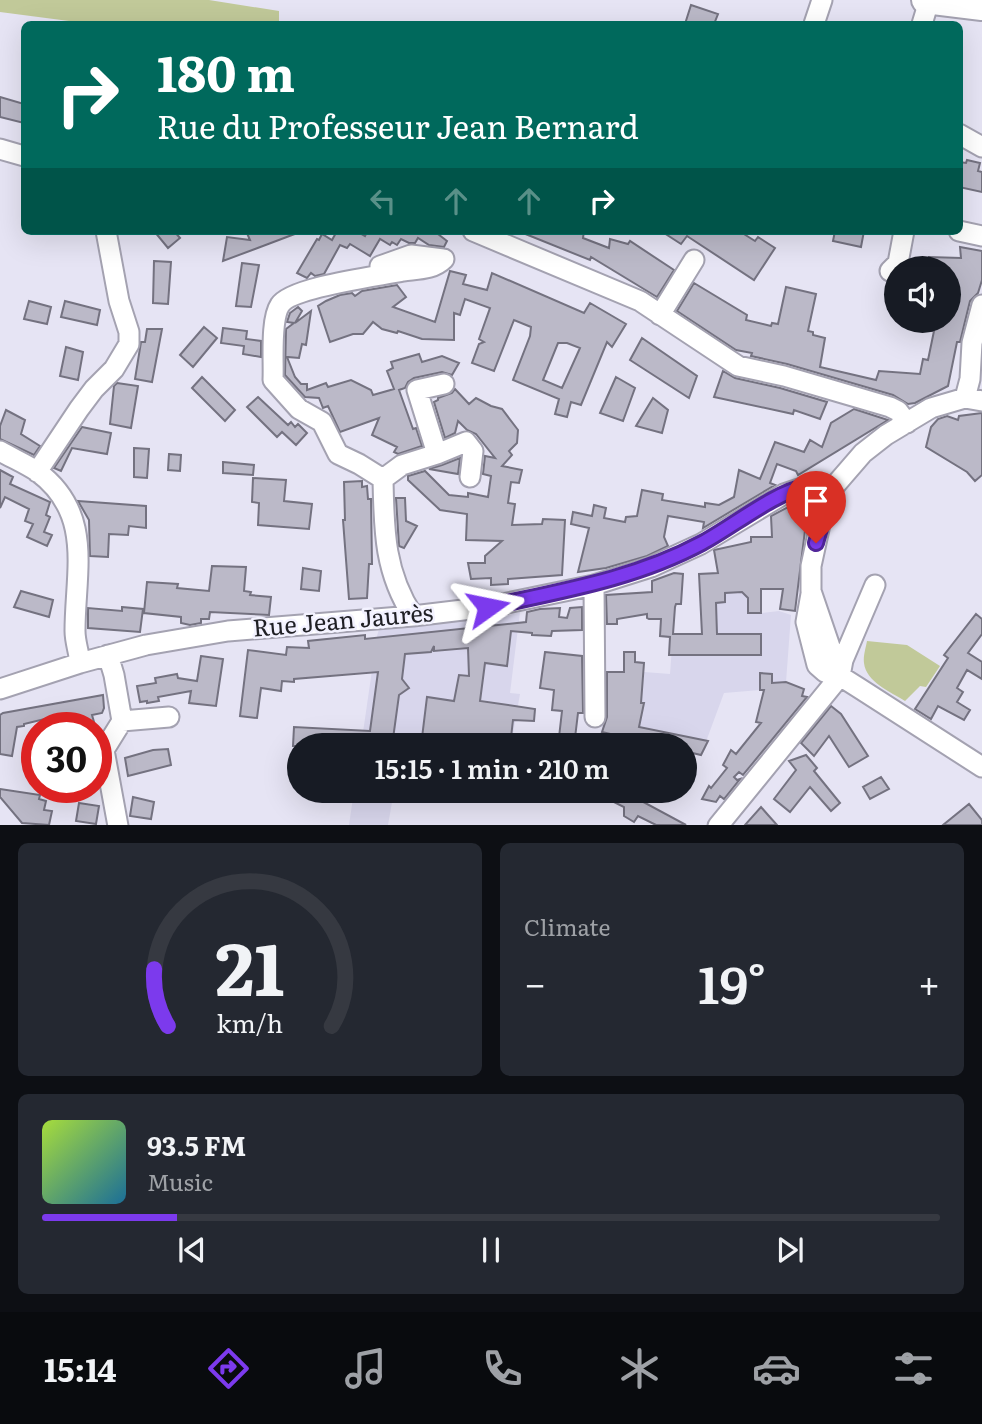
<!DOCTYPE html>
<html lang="en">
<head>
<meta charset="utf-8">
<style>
	body { margin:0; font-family:Literata,serif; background:#242831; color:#f1f3f6; height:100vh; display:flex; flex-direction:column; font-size:26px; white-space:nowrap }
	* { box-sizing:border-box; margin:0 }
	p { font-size:23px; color:#9ea1a6 }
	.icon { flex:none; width:38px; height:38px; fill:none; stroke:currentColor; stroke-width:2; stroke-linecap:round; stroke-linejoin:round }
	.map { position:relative; height:825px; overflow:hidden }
	.sheet { display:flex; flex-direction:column; gap:18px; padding:18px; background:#0d0f14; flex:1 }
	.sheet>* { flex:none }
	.top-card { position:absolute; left:21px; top:21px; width:942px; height:214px; border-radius:10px; box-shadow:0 7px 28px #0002; background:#00695c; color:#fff; overflow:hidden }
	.controls { position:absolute; left:884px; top:256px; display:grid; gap:14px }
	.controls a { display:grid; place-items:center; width:77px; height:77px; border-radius:50%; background:#171b24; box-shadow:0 7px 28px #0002; font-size:35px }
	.speed { position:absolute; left:21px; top:712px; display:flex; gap:14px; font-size:35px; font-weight:700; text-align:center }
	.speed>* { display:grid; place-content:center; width:91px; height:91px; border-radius:50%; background:#171b24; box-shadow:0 7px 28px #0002; line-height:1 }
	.speed .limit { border:10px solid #d22; background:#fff; color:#111 }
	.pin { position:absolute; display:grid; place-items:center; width:60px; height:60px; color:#fff; margin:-72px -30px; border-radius:50% 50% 50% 0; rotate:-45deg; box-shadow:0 0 7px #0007 }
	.pin .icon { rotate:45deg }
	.me { position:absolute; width:77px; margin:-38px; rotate:78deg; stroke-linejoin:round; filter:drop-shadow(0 0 5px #0008) }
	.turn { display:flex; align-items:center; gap:24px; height:147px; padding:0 21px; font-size:32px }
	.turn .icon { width:91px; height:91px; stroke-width:2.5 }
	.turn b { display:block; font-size:49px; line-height:60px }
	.lanes { display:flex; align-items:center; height:66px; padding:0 21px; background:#0003; justify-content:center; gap:35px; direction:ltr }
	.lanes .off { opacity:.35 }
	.big { font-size:52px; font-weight:600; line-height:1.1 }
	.sheet .widget { flex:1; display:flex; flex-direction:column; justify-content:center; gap:10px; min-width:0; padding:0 24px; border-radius:10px; background:#242831 }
	.sheet .dial { align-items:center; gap:0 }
	.dial svg { height:182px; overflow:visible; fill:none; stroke:#363941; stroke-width:7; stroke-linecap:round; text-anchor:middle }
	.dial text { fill:#f1f3f6; stroke:none }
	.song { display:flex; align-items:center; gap:21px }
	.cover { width:84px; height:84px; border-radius:10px; background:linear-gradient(135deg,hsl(80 70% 55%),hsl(200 70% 35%)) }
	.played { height:7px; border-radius:4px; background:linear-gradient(90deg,#7c3aed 15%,#363941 15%) }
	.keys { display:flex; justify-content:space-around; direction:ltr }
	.heat { display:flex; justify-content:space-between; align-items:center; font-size:38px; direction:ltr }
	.sheet .tiles { flex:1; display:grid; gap:18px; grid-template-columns:1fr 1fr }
	.widget:last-child { grid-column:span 2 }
	.trip { position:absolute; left:287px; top:733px; width:410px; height:70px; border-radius:35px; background:#171b24; box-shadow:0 7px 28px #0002; font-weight:600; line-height:70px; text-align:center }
	.menu { display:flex; height:112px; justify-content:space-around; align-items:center; background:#090b0e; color:#9ea1a6 }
	.menu .icon { width:49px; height:49px }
	.menu .selected { color:#7c3aed }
	.menu b { font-size:32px; color:#f1f3f6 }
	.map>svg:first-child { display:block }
</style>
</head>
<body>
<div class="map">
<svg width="982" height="826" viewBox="0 0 982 826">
	<rect width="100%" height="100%" fill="#e6e4f4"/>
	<!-- built -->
	<path fill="#d8d6ec" d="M753,584L761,613L779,611L791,615L786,682L762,684L760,690L724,693L701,755L684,751V746L659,745L602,732L601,691L641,703L644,672L670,674L673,634H702L700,588Z
		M520,612L510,693L520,694L511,745L361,746L377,636L380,626L462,617L485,622Z
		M354,791H394L388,825H349Z"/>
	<!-- green -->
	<path fill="#c1c999" d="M0,0H209L279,11V24H92L0,12Z
		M867,641L907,645L940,666L926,687L920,686L905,701C891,692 866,682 864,663C863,656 866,647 867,641Z"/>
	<!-- building -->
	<path fill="#bbb9c8" stroke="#747280" stroke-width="2" fill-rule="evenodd" d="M691,5L718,14L714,24H685Z
		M0,97L24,104V123L0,117Z
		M967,160L980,163L978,171L982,172V192L959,187V162L966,163Z
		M154,231H174L180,238L168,248Z
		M246,231H300V232L223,261L227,237L250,240Z
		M337,231H356L365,236L367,232L366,231H434L447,241L444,247L429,245L418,238L415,243H409L401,239L397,245L392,242L390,245L380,239L370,256L350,244L347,248L340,245L324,274L315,276L311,273L307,278L297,273L317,239L319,240L322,234L332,240Z
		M518,231H584L583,238L609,248L610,239L628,244L630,241L674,270L657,297L591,257L590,260Z
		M661,231H739L755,241L758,237L775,248L754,280L687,236L681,244Z
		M835,231H864L861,247L833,241Z
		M960,247L982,251V280L978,293L970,301L960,342H957L948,386L915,403L908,404L893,395L787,364L751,356L752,353L736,350L677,311L694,283L747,315L746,320L771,326L772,323L778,324L786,287L816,294L808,331L813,332V335L825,338L820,367L876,380L879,371L920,374L923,359L928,360L934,331H931L933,320H948V268H929V257L961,258Z
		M154,261L171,262L168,304L153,303Z
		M242,263L259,265L251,307L236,306Z
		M450,271L466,275L463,284L487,290L492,273L584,313L590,303L626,324L612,347L607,342L581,405L571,402L567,417L555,414L559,399L513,380L530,336L531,327L514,320L494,371L472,363L479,344L484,342L479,339L490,308L465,299L460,315L454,313V340L422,339L398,331L397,333L382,329L373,322L363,334H353L330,342L318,306L326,301L340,295L352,293L355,296L362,291L397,285L406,297L393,307L435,322ZM558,343H567L580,348L562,388L543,380Z
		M29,301L51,307L47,324L24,319Z
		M65,301L100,310L97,325L61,317Z
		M298,307L302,311L295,323L311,311L306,345L302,344L299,358L287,357L295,377L301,384H307V390L326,383L328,387L351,380L371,390L373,395L394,389L387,371L393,368L391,362L419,354L422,362L442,356L459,363L452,375L442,372L414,378L408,382L405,388L399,390L413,429L416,428L422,446L398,454L394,452L397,447L372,435L379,418L340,432L328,406L323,408L319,398L305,397L285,375L286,329L294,323L287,322L290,313Z
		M204,327L217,338L193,367L180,355Z
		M223,328L247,331L246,339L261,341V357L243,354L244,346L221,343Z
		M147,329H162L152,382L135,379L141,342H145Z
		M642,338L697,376L689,398L630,360Z
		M66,347L83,352L78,380L60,376Z
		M723,371L735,378L780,388L827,402L820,419L794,410L793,414L714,397Z
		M202,377L235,410L225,421L192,388Z
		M616,377L635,388L623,421L600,413Z
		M117,383L138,386L131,428L110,424L114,386Z
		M455,389L469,404L476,398L491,406L502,409L518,430L517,443L509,451L512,455L502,466L522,470L519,483L511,482L508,503L515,504L512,525L542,524L543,519L565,520L562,575L508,579V584L491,585V578L471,579L468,563H485V556L502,541L466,540L467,514L440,510L408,480V476L425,471L449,495L468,497V493L488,497L491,476L483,474L485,456L495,458L476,434L467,430L458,421L455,433L445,438L434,402L438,400V398L452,393Z
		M258,397L288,425L291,422L295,427L298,424L307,433L296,445L282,432L277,437L247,407Z
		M653,398L668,410L662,433L636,426Z
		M854,409L888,420L798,475L796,471L777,464L770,483L775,485L703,528L704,522L668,516L664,537L668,546L647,556L606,568L578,572L589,528L571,524L573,512L592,516L594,505L606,508L604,518L625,522L626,517L637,516L642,490L663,494L662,500L705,507V503L719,505L734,497L739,470L760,479L775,442L804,452L810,440L822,447L831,423Z
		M6,410L25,420L21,434L40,446L34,455L0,439V426Z
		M982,413V475L975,481L967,472L926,447L931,427L938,419L947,416L958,420L959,416Z
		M82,427L111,433L107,454L72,448L61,471L54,468Z
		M134,448L149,449L147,478L134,477Z
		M169,454L181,455L180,471L168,470Z
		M460,458L458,474L429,469L442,465Z
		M223,462L254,465L253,475L223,473Z
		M0,470L13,477L10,484L50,502L46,515L50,517L44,532L52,535L47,546L27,537L33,524L25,521L29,509L5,497L0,508Z
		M253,478L286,480L284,501L312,504L309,529L258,525L259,503L252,502Z
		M362,481V487L367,486L368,499H371L372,564H369L367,598L349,599L343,520H345L344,482Z
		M396,498H405L406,521L417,526L404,548L399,546Z
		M78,501L146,506V528L129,526L128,535L109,534L108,557L90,556L89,520Z
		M794,504L803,507L807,514L795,611L780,609L783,589H761V613H748V598L742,592L725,593V602L716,603L717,634H761V655H669L670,637L660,636L661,619H649L647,618V614L617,619V624H607L606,595L652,592V581L674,573L683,574L681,604H676L675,607L673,634H702L699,574L718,573L714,550L751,542V537H772L771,516Z
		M212,566L246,567L244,591L251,592L250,595L271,597L269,615L210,612L209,619H201V623L190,625L181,623V617L144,613L147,582L178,584L177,588L209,591Z
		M303,568L321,571L319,591L301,589Z
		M21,591L53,600L49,617L14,607Z
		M122,607L143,609L140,632L88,628V608L122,611Z
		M582,607V630L552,631L551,636L532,635V633L511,631L507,666L485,663L480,701L535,709L534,721L513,720L510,746H421L427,697L454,701L459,675L469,676L468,648L434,651V646L431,652L405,654L402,679L409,688L399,695L392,746H293L294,727L370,731L378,672L294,679V682L282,681L281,691L261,688L257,718L240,716L248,650L286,655L287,647L309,648L308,641L365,635V639L526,622L527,612L540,609L560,608L559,617L567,618L570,608Z
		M976,614L982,619V634L968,653L982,662V679L967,670L957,688L963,692L957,702L970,710L964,720L938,706L931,719L915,709L948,658L944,655Z
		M545,652L582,656L583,713H578L574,746H558L562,711L552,710L554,690L540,688Z
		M624,652H635V662L644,663L641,703H644L639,727L708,741L701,755L684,751V746H647L648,743L602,732L607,717V672H624Z
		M201,656L223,659L216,706L189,703L191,691L158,697L159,701L147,703V701L140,702L137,686L156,683L155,678L177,674L178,678L197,681Z
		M760,673L772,674V683L786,682L804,689L802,696L807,697L743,775L739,772L734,777L737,780L740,779L724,799L720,796L716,802L702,799L709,786L711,788L727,768L723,765L731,750L736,754L761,723L756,722L764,690H760Z
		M103,695L104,708L102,713L92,715L94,722L65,727L63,721L54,722L53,717L24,724V726L17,727L12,756L0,754V715L3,713Z
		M831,706L841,714L868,756L849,767L829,736L814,756L801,743Z
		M168,749L171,765L128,776L125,758L153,750Z
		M806,755L817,768L814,771L840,803L831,811L810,787L790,812L774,799L796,770L789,761Z
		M881,777L889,789L870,799L863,787Z
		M0,789L40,795L39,799L46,801L44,810L52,811L49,825L22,823L0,797Z
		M618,791H623L686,825H656L638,816L634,822L624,816V807L612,801Z
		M133,797L154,802L151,819L130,816Z
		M79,803L99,806L96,824L76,821Z
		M969,804L982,820V825H943Z
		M761,807L768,815L777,825H745Z"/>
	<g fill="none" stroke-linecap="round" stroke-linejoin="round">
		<!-- minor casing -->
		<g stroke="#a4a2b1" stroke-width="23">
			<path id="minor" d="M814,24L822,0
				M922,24L929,1
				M959,134L982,147
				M0,149L24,156
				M473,231L640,301L738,366L784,376L890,407L898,411L907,423
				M959,231L982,236
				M380,266L411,255L443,259
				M890,271L898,263L904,231
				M660,315L694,260
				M965,398L970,379L972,343L982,305
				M0,451C12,458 26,464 38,472C94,514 75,572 75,631C75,642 79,652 80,663
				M437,454L466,442L473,451L470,477
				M37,472L79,409L94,389L114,369L129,344V332L119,301L106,231
				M383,479L402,465L437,454L417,390L444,384
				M594,585L595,717
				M811,594L806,622L817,665L825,672L840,676L859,688L982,767
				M413,616C384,572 384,529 383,479L359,464L338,454L322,422L299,409L273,380C274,362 270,320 280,305C291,287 380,276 403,271C417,269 433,270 444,259
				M108,655L114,675L122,721L104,750L118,826
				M840,676L811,591V566L821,520L831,490L863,453L886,435L931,408L965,398L982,401
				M0,689L80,663L146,645L228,631L413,616L488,607L594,585L651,567L701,544L784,494L805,487L831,490
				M122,721L169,717
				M718,826L840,676L843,660L875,585"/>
		</g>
		<!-- major casing -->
		<g stroke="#a4a2b1" stroke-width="30">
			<path id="major" d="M925,0L982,7"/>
		</g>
		<!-- minor -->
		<use href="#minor" stroke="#fff" stroke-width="19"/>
		<!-- major -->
		<use href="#major" stroke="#fff" stroke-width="26"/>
	</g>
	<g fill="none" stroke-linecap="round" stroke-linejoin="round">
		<!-- route casing -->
		<g stroke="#51269a" stroke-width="18">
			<path id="route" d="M488,607C561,591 635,579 702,543C729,529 777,491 805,487C813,486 823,488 831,490L816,543"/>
		</g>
		<!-- route -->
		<use href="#route" stroke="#7c3aed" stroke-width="12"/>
	</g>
	<g text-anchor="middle" stroke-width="5" stroke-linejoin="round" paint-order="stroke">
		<!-- street labels -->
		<g font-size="24" fill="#1f1f24" stroke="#f3f2ff">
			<text transform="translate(343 621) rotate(-5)" y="8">Rue Jean Jaurès</text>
		</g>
	</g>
</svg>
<div class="controls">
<a><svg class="icon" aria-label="sound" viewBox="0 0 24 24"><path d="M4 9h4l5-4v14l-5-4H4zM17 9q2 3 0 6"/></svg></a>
</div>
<div class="speed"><div class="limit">30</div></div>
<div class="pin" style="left:816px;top:543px;background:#d93025"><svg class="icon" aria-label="arrive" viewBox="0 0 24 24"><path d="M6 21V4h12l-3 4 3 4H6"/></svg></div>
<svg class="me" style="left:488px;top:607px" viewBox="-20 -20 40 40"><path d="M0-17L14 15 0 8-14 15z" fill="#7c3aed" stroke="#fff" stroke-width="4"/></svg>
<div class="trip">15:15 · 1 min · 210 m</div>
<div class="top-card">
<div class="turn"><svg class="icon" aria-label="right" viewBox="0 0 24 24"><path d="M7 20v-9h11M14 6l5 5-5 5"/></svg><div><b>180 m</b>Rue du Professeur Jean Bernard</div></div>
<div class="lanes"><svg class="icon off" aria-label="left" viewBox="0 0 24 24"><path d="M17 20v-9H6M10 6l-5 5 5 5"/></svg><svg class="icon off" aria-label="ahead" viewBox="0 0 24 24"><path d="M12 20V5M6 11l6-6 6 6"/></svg><svg class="icon off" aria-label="ahead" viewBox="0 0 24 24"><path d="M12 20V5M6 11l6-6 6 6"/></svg><svg class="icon" aria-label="right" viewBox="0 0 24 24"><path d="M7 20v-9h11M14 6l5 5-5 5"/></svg></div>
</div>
</div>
<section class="sheet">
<div class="tiles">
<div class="widget dial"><svg viewBox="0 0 100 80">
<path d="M14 69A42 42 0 1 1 86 69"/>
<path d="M14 69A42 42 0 0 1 8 44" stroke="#7c3aed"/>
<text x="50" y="56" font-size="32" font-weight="700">21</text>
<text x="50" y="72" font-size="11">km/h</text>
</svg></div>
<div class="widget"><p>Climate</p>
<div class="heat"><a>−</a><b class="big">19°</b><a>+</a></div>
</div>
<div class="widget">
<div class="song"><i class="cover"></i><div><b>93.5 FM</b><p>Music</p></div></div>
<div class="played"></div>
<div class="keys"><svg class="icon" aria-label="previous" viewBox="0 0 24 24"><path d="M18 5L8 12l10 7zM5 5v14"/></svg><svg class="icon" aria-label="pause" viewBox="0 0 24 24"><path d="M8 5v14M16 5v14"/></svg><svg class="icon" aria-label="next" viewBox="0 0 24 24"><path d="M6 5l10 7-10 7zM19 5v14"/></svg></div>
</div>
</div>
</section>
<nav class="menu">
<b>15:14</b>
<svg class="icon selected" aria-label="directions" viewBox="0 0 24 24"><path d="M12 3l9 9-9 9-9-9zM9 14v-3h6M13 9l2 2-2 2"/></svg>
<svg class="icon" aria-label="music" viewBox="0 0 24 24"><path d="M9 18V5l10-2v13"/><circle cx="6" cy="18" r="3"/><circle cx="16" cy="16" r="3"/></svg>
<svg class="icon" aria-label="phone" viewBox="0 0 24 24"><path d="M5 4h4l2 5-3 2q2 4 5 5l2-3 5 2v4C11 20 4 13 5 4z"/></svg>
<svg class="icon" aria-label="climate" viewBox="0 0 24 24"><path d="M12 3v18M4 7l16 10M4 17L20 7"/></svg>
<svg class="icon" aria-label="car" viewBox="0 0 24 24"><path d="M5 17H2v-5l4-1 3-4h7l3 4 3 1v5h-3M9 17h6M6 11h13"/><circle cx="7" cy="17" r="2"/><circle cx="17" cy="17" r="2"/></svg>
<svg class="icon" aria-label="filters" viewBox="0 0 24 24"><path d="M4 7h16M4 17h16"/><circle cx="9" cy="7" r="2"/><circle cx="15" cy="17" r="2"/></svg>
</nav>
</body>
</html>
